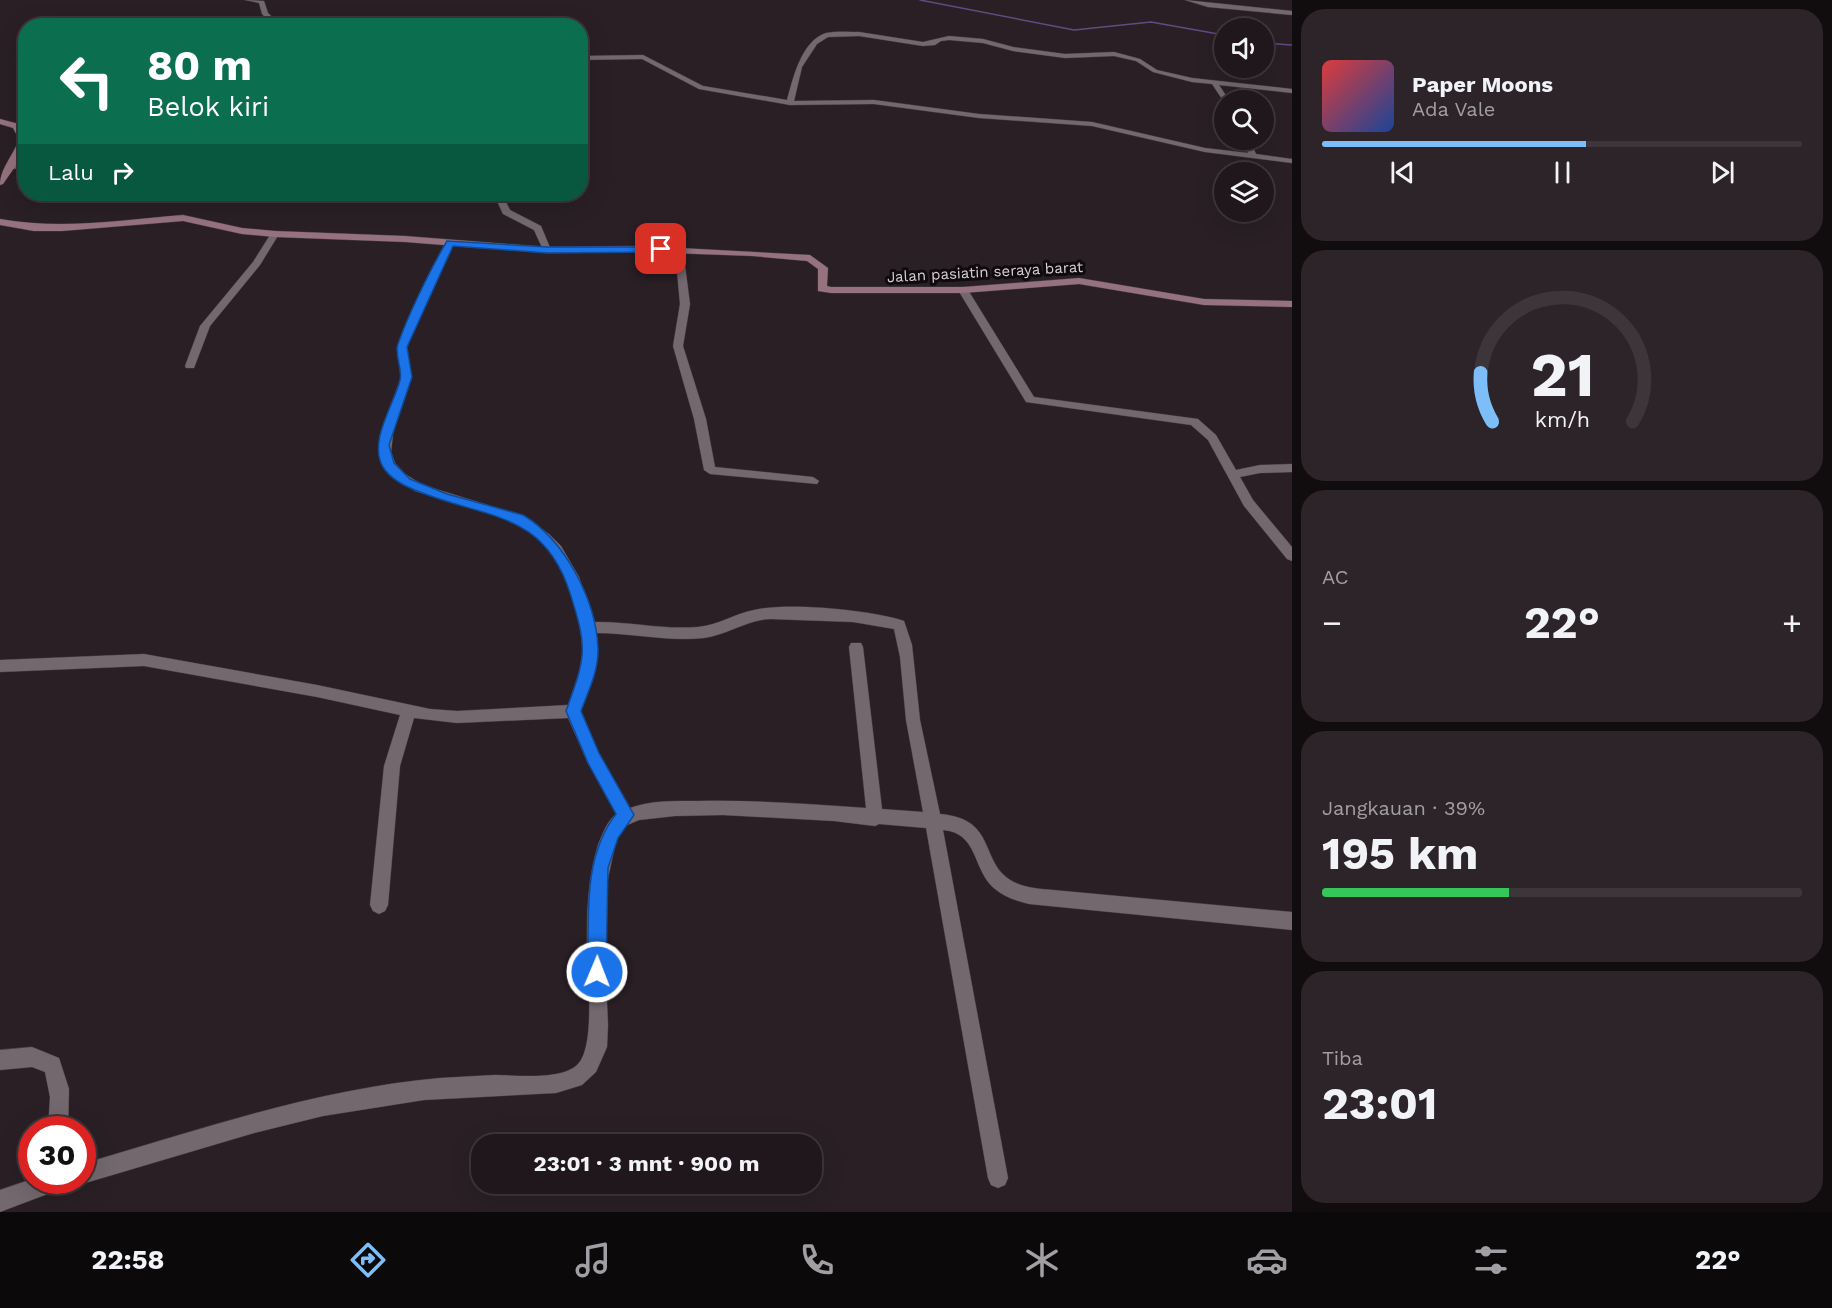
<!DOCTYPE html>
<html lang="id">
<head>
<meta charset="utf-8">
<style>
	body { margin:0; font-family:"Work Sans",sans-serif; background:#2c2428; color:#f1f3f6; height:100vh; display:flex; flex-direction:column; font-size:22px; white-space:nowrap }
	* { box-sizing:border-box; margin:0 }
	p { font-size:20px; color:#a19fa3 }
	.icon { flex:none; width:33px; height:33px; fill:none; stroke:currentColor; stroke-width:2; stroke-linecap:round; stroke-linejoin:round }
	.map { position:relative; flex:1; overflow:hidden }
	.side { display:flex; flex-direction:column; gap:9px; padding:9px; background:#110d0f; width:540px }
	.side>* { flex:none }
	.hud { position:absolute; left:18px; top:18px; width:570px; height:183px; border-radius:24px; box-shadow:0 6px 24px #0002,0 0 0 2px #3c363a; background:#0b6e4f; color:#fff; overflow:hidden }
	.buttons { position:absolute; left:1214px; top:18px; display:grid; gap:12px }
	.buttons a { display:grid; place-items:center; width:60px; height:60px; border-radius:50%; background:#1f171b; box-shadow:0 6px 24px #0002,0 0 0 2px #3c363a; font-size:30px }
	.speed { position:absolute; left:18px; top:1116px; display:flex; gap:12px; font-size:30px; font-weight:700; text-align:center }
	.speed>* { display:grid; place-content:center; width:78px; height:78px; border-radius:50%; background:#1f171b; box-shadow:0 6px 24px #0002,0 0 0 2px #3c363a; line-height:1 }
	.speed .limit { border:9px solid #d22; background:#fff; color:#111 }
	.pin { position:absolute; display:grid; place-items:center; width:51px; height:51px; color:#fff; margin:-26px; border-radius:12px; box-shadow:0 3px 9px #0006 }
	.me { position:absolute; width:66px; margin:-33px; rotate:1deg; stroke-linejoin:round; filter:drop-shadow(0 0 4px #0008) }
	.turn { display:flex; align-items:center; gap:21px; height:126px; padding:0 30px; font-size:27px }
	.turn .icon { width:78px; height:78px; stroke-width:2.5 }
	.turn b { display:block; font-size:42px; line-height:51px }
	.then { display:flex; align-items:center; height:57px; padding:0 30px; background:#0003; gap:12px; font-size:22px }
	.big { font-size:45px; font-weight:700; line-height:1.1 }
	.side .widget { flex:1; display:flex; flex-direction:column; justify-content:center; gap:9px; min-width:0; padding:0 21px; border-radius:24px; background:#2c2428 }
	.side .dial { align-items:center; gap:0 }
	.dial svg { height:156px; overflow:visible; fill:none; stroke:#3c363a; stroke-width:7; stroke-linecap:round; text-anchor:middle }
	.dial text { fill:#f1f3f6; stroke:none }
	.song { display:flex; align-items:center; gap:18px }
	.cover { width:72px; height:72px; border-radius:9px; background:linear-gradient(135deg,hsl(0 70% 55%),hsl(220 70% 35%)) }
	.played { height:6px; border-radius:3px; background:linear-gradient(90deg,#7dbef9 55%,#3c363a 55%) }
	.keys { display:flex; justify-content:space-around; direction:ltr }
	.heat { display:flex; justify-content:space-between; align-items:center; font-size:33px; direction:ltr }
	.charge { height:9px; border-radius:4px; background:linear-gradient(90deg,#34c759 39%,#3c363a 0) }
	.trip { position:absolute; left:471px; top:1134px; width:351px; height:60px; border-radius:24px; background:#1f171b; box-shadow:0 6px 24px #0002,0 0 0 2px #3c363a; font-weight:700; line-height:60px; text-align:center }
	.tab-bar { display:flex; height:96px; justify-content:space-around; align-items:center; background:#0c090b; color:#a19fa3 }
	.tab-bar .icon { width:42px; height:42px }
	.tab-bar .current { color:#7dbef9 }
	.tab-bar b { font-size:27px; color:#f1f3f6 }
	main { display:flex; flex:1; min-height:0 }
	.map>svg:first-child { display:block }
</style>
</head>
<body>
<main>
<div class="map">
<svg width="1292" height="1212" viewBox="0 0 1292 1212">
	<rect width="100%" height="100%" fill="#291f24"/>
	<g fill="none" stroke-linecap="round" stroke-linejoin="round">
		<!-- stream -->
		<path stroke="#654981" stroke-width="1.5" d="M920,0L1074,30L1151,22L1224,35
			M1263,43L1292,45"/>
		<!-- street casing -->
		<g stroke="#443d41" stroke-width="1">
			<path id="street" d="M245,0L264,1L268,13L282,26L272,23L232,26L268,20L262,14L259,3Z
				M1185,0L1292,11V15L1208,7Z
				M859,32L923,42L949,36L983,39L1013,47L1065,54L1114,52L1140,59L1157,70L1192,78L1292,89V93L1219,85L1229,100L1224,102L1212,84L1192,82L1153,72L1136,61L1114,56L1065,58L1013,51L983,43L949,40L941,41L935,45L923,46L859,36L828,37L817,44L802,67L794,101L874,100L979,114L1092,122L1205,148L1248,153L1243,140H1250L1256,154L1292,159V163L1205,152L1092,126L979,118L874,104L790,105L699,89L642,59L580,60V56L643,55L703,86L787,100C793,79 801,41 826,33C836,31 849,32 859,32Z
				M26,164V168L10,169L6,167Z
				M494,194H502L510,210L541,226L551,250L550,252H544L534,230L503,214Z
				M272,232L279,234L260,265L210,326L194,368H186L185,366L200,326L253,262Z
				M450,240L454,243L407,347L411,378L394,426L391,452L395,463L405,474L423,485L523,516L549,534L561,546L579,577L593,622C628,621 662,630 698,627C719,625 734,614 754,610C787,602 872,610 904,621L912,645L920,720L940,814C1000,819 977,865 1016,883C1027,888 1041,889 1053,890L1292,912V930L1029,904C1017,901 1004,897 995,889C972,870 979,833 943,830L1008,1178L1005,1185L998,1188L991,1185L988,1178L926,828L879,824L875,826L834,821L723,815L675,816L639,820L625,826L616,841L607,883L604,934L608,1025L607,1047L596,1072L582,1085L556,1093L424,1100L323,1116L254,1133L82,1184L75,1181L82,1180V1164C201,1129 317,1089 440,1078C458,1077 476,1076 494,1075C516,1075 562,1081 578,1064C597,1044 586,965 587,935C587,905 589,874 598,845C602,835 607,821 616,814L588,763L568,718L457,723L414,718L400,766L388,905L385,911L379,914L373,911L370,905L384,766L400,715L317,697L144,666L0,672V660L144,654L317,685L430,709L457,711L568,705L583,662L584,638L566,577L551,552L541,540L515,522L415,491L396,479L385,468L379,452L383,426L401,378L397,347L446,243ZM770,619L853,622L894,629L900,657L906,720L923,812L882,809L863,647L861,643H851L849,647L866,808C810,804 755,800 699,801C677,801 651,800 630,808L599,754L580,711L597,662L596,633C633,633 667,642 704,638C727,635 747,620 770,619Z
				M679,247L683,250L690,304L683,346L706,419L715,467L813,477L819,481L817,484L710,474L704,470L694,419L673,346L680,304L675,250Z
				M963,287L968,290L1034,397L1198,419L1216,435L1236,470L1260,465L1292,464V472L1260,473L1240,477L1253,500L1292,547V561L1287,559L1244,506L1208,440L1191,425L1026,402L958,290Z
				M32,1047L59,1058L69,1089L68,1130H48L50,1097L45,1072L32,1067L0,1070V1050Z
				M32,1179L69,1180L66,1187L0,1212V1190Z"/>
		</g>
		<!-- secondary casing -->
		<g stroke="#443d41" stroke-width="1">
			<path id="secondary" d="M0,119L19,124C33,148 16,164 3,184L0,185C0,168 14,155 19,139L13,128L0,124Z
				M183,215L242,228L275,231L405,236L547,247L643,246L810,255L828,268L827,286L831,287H963L1079,278L1204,299L1292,301V307L1204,305L1079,284L963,293H831L818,291V269L807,261L752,256L643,252L547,253L405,242L275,237L242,234L183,221L62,231H34L0,225V219C61,230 122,220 183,215Z"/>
		</g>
		<!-- street -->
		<use href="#street" fill="#74686f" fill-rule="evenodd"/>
		<!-- secondary -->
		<use href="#secondary" fill="#95727d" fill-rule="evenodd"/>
	</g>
	<!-- route -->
	<path fill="#1a73e8" stroke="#114b97" stroke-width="1.5" d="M447,241L547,247H661L666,249L661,252L547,253L453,246L407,347L412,377L389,445L394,463L410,479L447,494L523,515C565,540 596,600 598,648C599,670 588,692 581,711L599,753L634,815L618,838L608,868L606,972L603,979L597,981L590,979L588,972C589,919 582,858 616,814L588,763L566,711C586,656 588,649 570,593C544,511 487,519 420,492C406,487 391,480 383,467C368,441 394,405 400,380C403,369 394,355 398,344C408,315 431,268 447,241Z"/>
	<g text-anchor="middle" stroke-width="6" stroke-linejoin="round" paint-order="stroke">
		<!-- far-street labels -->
		<g font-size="15" fill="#d7d0d4" stroke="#0f0a0d">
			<text transform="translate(985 272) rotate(-3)" y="5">Jalan pasiatin seraya barat</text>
		</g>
	</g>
</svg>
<div class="buttons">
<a><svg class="icon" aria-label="sound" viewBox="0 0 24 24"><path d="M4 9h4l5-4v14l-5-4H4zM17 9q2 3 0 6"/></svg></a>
<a><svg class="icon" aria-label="search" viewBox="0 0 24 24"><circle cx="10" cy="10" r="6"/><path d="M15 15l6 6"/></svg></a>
<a><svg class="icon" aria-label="layers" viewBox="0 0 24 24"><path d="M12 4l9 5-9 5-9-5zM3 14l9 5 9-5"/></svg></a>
</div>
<div class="speed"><div class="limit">30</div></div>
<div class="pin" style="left:661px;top:249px;background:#d93025"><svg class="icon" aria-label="arrive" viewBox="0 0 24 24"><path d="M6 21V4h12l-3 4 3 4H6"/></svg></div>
<svg class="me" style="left:597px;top:972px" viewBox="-20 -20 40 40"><circle r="17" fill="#1a73e8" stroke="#fff" stroke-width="3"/><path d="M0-11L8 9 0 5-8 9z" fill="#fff"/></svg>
<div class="trip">23:01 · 3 mnt · 900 m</div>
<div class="hud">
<div class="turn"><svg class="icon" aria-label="left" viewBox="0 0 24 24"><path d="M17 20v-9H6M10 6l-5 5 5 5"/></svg><div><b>80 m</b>Belok kiri</div></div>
<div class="then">Lalu<svg class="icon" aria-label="right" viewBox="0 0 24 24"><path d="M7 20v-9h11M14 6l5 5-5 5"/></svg></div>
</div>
</div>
<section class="side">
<div class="widget">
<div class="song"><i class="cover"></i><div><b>Paper Moons</b><p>Ada Vale</p></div></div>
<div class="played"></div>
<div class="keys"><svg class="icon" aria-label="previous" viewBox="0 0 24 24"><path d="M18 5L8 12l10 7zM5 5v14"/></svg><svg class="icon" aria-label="pause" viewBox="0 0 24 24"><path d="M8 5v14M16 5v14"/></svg><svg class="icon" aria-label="next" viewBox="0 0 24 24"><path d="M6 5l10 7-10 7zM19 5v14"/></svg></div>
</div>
<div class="widget dial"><svg viewBox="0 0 100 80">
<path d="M14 69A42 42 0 1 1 86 69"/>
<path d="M14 69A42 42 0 0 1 8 44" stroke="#7dbef9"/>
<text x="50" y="56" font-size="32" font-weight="700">21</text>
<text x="50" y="72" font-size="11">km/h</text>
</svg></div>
<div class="widget"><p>AC</p>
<div class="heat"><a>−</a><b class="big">22°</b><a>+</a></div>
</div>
<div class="widget"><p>Jangkauan · 39%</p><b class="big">195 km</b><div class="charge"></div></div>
<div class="widget"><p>Tiba</p><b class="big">23:01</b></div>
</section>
</main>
<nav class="tab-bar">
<b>22:58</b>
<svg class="icon current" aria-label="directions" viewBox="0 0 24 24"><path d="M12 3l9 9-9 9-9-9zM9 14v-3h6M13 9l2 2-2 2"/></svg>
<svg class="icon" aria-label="music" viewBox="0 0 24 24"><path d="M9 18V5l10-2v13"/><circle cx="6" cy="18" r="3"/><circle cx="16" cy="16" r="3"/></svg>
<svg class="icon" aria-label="phone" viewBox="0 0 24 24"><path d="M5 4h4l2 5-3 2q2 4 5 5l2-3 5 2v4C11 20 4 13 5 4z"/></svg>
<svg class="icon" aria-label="climate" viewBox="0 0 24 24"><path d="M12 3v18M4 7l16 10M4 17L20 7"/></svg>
<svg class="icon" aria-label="car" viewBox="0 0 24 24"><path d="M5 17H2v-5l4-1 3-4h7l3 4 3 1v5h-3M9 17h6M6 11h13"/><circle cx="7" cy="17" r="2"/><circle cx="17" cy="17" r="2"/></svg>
<svg class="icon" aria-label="filters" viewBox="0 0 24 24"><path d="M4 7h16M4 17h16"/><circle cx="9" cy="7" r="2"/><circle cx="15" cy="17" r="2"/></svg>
<b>22°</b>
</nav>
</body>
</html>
